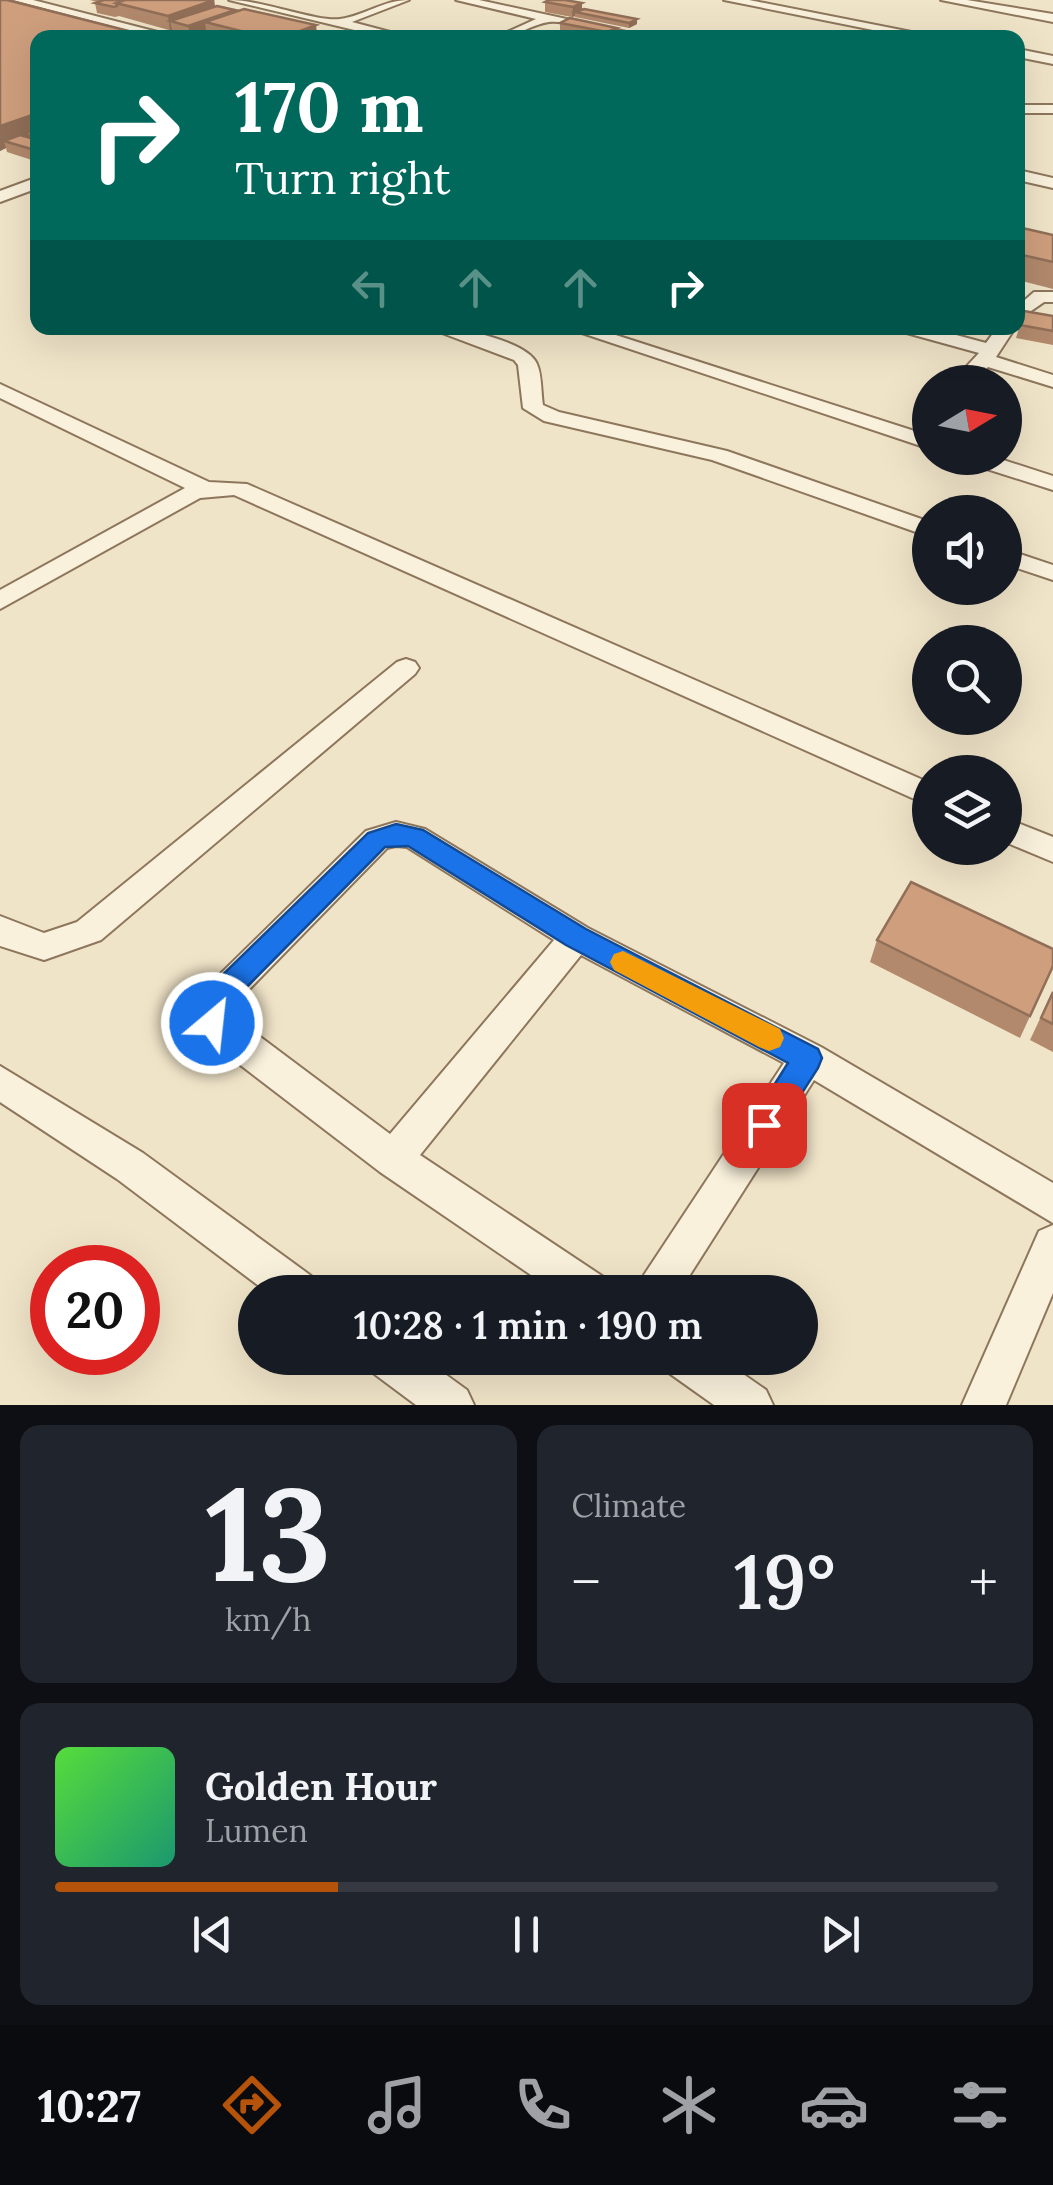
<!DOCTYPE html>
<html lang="en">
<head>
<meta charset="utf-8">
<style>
	body { margin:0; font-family:Lora,serif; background:#20242c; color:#f1f3f6; height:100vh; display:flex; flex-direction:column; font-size:38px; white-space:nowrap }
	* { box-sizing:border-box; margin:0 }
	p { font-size:32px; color:#9ea1a6 }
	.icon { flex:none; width:55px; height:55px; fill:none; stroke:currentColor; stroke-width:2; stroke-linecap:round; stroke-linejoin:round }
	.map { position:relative; height:1405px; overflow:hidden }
	.side { display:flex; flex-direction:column; gap:20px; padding:20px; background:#0d0f14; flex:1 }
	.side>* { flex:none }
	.banner { position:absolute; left:30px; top:30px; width:995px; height:305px; border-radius:20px; box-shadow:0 10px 40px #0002; background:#00695c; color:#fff; overflow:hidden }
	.needle { width:65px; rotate:80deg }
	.controls { position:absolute; left:912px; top:365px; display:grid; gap:20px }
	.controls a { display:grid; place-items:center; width:110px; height:110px; border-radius:50%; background:#171b24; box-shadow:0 10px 40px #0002; font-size:50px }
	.speed { position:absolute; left:30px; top:1245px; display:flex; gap:20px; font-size:50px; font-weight:700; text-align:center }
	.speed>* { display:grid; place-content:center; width:130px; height:130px; border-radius:50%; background:#171b24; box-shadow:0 10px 40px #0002; line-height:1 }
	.speed .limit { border:15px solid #d22; background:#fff; color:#111 }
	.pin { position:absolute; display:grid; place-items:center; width:85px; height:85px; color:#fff; margin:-42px; border-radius:20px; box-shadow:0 5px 15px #0006 }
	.me { position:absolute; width:110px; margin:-55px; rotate:28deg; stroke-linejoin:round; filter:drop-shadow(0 0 8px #0008) }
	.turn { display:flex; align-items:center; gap:35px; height:210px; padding:0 40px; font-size:45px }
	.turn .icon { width:130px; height:130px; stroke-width:2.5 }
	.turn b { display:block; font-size:70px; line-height:85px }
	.lanes { display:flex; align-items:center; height:95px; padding:0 40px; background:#0003; justify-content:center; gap:50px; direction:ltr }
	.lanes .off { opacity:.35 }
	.big { font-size:75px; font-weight:600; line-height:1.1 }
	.side .widget { flex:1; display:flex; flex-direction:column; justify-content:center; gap:15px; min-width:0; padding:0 35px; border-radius:20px; background:#20242c }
	.side .dial { align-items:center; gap:0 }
	.dial b { font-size:130px; line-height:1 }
	.song { display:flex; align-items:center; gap:30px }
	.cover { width:120px; height:120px; border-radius:15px; background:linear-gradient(135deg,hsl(110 70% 55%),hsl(160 70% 35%)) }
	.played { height:10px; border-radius:5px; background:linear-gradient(90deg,#b45309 30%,#363941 30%) }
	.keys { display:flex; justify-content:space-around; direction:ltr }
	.heat { display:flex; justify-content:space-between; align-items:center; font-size:55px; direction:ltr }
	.side .tiles { flex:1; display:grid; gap:20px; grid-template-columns:1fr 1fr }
	.widget:last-child { grid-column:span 2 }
	.trip { position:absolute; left:238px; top:1275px; width:580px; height:100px; border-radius:50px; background:#171b24; box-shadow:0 10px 40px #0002; font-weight:600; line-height:100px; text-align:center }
	.tabs { display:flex; height:160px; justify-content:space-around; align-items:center; background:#090b0e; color:#9ea1a6 }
	.tabs .icon { width:70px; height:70px }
	.tabs .on { color:#b45309 }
	.tabs b { font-size:45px; color:#f1f3f6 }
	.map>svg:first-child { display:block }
</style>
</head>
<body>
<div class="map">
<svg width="1053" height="1405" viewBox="0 0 1053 1405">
	<rect width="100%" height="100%" fill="#f0e4c8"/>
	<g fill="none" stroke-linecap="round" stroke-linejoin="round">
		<!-- minor casing -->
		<g stroke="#8d765c" stroke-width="4">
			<path id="minor" d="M13,0H33L181,38H158Z
				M229,0C263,0 315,22 340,19C364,16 383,0 409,0L352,22L413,38H388Z
				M456,0H479L654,38C624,38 569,19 549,22C529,25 516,38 494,38L536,19Z
				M724,0H749L942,38H913Z
				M941,0H967L1053,14V22Z
				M1018,49L1053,56V64L1018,57Z
				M1018,105H1053V113H1018Z
				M1018,170L1053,178V188L1018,180Z
				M38,177V188L0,202V191Z
				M1034,292H1053V302H1044L1018,320V306Z
				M441,328C463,328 528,342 537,364C542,375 541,393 543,405L559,412L727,451L930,522V537L712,460L544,421L523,408L518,365L514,360L442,333Z
				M567,328H594L930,436V449Z
				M901,328H930L986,343L997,328H1015L996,357L1053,375V387L988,367L973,382H952L979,353L903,332Z
				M0,384L209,482L247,484L930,783V806L234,495L200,498L0,609V590L185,488L0,398Z
				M965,458H997L1053,476V490L968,463Z
				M1005,549L1053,565V580L1005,564Z
				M406,659L415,662L419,668L415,674L101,940L44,960L0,946V916L44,933L77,922L397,662Z
				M1005,818L1053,837V862L1005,842Z
				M396,822L425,829L588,928L821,1047L1053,1183V1223L814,1080L679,1292H636L642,1278L784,1063L581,955L420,1155L605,1278L611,1292H556L380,1172L200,1034C191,1016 195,1008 203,991L366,831ZM396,846L407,847L554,940L390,1134L227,1012L387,848Z
				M0,1066L143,1153L314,1278L320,1292H267L117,1179L0,1102Z
				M1053,1225V1293L1006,1405H962L1039,1231Z
				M367,1358H423L467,1390L474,1405H416L373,1373Z
				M663,1358H720L766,1390L773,1405H714L669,1373Z"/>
		</g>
		<!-- minor -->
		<use href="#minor" fill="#faf1dc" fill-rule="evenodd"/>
	</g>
	<!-- wall -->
	<path fill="#b2896c" d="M0,0L38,38V162L7,152L6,148L0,151Z
		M90,0H214L215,6L236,12L316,25L317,38H208L206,30L190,36L119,16L115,17L97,13L95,3L97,2Z
		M545,2L582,3V10L637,24L629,28L575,17V16L572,17L545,12Z
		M560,23L617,28L616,38H583L560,33Z
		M1018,227L1053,235V289L1018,280Z
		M1024,311L1053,316V345L1016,338Z
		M877,940L1053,966L1020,1038L870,962Z
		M1053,991V1052L1030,1040Z"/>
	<!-- shaded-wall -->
	<path fill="#916f58" d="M214,0L216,15L170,21L172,30H170L168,16Z
		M582,3V13L575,12V16L572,17L573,7Z
		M235,10L237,19L205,22L206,30L190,36L188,26Z
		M637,19V24L629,28V23Z
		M316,25L317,38H282Z
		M617,28L616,38H606L607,32Z
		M38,113V137L24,134L26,141H4L6,148L0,151V126Z"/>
	<!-- building -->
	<path fill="#cf9f7d" stroke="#916f58" stroke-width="2.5" d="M0,0H7L156,38H38V113L0,126Z
		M104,0H125L116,3L117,6L114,7L95,3Z
		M125,0H214L168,16L116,3Z
		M549,0H565L582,3L573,7L545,2Z
		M217,6L235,10L188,26L170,21Z
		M244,9L316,25L282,38H269L205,22Z
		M584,9L637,19L629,23L575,12Z
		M570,18L617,28L607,32L560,23Z
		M38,129V138L24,134Z
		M20,135L38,140V151L4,141Z
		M1018,227L1053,235V262L1018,254Z
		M1024,311L1053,316V331L1020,325Z
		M911,882L1053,949V966L1030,1016L877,940Z
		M1053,992V1024L1041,1018Z"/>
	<!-- route -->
	<path fill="#1a73e8" stroke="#114b97" stroke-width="2.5" d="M396,824L423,830L586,929L818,1049L822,1058L818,1068L775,1135L764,1139L754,1135L749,1125L788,1063L566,945L408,846L385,847L226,1008L222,1032L212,1036L202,1032L196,1012L205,992L368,833Z"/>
	<!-- slow -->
	<path fill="#f59e0b" d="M623,951L780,1029L784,1038L780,1047L769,1051L759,1047L614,970L610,962L614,954Z"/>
</svg>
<div class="controls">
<a><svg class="needle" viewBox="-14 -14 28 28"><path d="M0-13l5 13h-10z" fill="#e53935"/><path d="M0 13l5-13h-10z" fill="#9ea1a6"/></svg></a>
<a><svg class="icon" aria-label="sound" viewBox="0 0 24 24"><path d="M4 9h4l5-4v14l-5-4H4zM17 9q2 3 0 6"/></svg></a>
<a><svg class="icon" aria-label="search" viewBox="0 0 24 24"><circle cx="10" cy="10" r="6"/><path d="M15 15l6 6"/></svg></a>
<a><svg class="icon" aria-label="layers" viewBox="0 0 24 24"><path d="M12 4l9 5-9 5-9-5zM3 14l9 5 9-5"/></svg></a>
</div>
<div class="speed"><div class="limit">20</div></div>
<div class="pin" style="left:764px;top:1125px;background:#d93025"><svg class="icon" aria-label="arrive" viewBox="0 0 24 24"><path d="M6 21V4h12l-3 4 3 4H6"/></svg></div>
<svg class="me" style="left:212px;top:1023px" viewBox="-20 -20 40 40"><circle r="17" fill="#1a73e8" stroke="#fff" stroke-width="3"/><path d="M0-11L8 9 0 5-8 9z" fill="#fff"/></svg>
<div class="trip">10:28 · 1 min · 190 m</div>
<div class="banner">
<div class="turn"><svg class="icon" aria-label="right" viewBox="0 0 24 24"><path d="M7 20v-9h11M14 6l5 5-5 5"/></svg><div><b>170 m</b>Turn right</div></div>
<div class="lanes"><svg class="icon off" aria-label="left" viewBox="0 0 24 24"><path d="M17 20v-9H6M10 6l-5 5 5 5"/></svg><svg class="icon off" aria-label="ahead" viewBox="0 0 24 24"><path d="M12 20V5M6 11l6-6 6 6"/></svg><svg class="icon off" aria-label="ahead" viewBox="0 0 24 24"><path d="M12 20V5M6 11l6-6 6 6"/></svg><svg class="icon" aria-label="right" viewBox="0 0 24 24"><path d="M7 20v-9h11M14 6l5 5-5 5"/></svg></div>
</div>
</div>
<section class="side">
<div class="tiles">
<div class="widget dial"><b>13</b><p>km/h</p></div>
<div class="widget"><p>Climate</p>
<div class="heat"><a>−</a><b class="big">19°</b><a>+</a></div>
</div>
<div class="widget">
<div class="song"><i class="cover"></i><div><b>Golden Hour</b><p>Lumen</p></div></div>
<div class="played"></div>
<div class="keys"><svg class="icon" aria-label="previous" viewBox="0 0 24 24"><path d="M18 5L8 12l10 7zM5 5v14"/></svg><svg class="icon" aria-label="pause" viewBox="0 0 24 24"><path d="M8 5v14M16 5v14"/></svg><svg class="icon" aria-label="next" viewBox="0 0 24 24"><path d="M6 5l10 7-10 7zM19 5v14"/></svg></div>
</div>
</div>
</section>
<nav class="tabs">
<b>10:27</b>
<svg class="icon on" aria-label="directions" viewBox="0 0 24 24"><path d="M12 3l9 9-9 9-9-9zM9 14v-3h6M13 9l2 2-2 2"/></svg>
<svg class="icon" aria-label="music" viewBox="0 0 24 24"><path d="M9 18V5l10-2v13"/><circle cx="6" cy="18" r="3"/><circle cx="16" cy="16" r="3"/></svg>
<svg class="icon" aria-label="phone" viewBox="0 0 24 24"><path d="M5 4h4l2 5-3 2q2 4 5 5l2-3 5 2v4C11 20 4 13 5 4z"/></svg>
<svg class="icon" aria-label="climate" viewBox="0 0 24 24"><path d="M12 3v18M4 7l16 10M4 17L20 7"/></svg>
<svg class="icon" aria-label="car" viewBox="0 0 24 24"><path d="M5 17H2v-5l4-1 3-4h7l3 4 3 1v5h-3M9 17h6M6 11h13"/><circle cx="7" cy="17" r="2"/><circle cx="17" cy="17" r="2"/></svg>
<svg class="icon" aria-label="filters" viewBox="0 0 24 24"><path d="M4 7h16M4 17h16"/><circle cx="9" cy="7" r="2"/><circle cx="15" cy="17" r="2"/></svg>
</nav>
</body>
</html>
